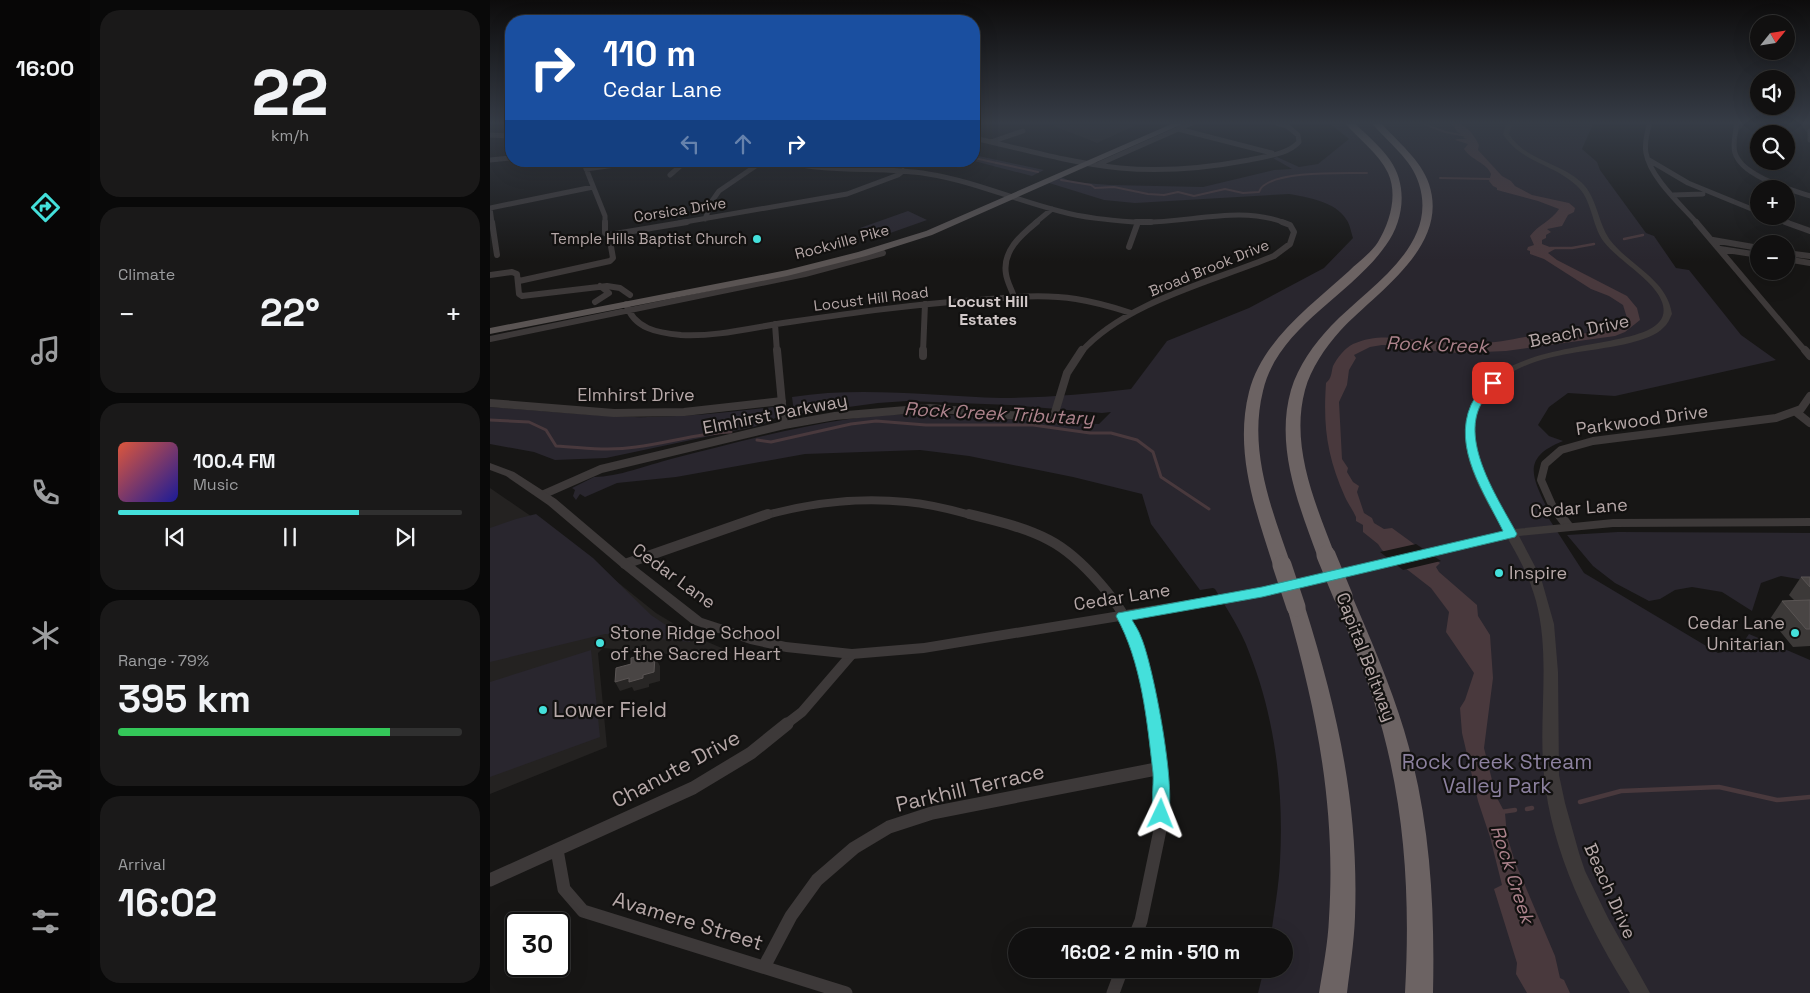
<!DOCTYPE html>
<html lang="en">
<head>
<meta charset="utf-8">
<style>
	body { margin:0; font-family:"Space Grotesk",sans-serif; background:#1a1919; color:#f1f3f6; height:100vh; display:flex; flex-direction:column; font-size:19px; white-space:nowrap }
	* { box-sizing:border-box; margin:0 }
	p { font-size:16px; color:#9c9d9f }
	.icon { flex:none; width:28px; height:28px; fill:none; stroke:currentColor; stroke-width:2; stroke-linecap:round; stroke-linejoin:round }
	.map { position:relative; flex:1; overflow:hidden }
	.sheet { display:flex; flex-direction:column; gap:10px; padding:10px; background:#090909; width:400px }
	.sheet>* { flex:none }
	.guide { position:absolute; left:15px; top:15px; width:475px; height:152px; border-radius:20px; box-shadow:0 5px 20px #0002,0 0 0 1px #303030; background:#1a4fa0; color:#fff; overflow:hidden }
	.needle { width:32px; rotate:60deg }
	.buttons { position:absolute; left:1260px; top:15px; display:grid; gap:10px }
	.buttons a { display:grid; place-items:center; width:45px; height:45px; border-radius:50%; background:#111010; box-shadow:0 5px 20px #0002,0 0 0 1px #303030; font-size:25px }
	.speed { position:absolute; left:15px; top:912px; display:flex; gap:10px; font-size:25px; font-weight:700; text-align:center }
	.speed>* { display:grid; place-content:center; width:65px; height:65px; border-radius:50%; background:#111010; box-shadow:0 5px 20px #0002,0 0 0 1px #303030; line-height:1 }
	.speed .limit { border:2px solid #111; border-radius:8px; background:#fff; color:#111 }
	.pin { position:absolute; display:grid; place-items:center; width:42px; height:42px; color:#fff; margin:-21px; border-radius:10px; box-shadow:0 2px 8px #0006 }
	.me { position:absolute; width:55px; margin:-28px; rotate:2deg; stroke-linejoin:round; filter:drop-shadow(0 0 4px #0008) }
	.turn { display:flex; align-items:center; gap:18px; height:105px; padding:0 15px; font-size:22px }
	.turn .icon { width:65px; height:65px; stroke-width:2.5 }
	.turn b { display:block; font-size:35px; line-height:42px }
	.lanes { display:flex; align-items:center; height:48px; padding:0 15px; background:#0003; justify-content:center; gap:25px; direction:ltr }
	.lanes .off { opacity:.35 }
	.big { font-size:38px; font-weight:700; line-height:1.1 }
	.sheet .card { flex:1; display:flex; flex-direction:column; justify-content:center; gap:8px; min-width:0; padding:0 18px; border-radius:20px; background:#1a1919 }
	.sheet .dial { align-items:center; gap:0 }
	.dial b { font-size:65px; line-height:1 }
	.song { display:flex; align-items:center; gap:15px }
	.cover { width:60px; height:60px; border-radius:8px; background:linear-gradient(135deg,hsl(10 70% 55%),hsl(240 70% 35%)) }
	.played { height:5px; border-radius:2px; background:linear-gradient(90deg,#44e0db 70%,#303030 70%) }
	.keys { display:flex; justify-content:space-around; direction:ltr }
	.heat { display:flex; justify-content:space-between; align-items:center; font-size:28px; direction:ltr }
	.charge { height:8px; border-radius:4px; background:linear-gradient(90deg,#34c759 79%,#303030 0) }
	.trip { position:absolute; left:518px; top:928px; width:285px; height:50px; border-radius:25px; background:#111010; box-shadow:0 5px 20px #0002,0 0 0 1px #303030; font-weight:700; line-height:50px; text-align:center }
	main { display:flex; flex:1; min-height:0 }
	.menu { display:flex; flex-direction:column; width:90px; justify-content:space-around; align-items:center; background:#070606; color:#9c9d9f }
	.menu .icon { width:35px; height:35px }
	.menu .current { color:#44e0db }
	.menu b { font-size:22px; color:#f1f3f6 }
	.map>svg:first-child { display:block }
</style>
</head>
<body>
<main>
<nav class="menu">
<b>16:00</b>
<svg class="icon current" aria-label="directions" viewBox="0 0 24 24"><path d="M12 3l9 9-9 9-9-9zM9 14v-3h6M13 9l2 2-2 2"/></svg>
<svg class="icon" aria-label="music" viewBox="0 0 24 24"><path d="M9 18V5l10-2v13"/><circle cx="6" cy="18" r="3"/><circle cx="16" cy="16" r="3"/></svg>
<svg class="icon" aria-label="phone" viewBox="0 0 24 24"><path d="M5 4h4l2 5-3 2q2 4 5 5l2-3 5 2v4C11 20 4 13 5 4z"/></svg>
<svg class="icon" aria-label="climate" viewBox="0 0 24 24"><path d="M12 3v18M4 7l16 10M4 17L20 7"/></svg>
<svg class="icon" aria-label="car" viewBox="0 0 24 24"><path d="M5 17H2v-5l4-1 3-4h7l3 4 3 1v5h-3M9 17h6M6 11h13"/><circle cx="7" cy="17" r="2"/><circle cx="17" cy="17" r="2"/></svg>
<svg class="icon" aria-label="filters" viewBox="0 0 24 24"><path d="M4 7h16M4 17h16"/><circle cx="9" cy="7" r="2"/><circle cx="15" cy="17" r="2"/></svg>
</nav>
<section class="sheet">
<div class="card dial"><b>22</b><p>km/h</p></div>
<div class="card"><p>Climate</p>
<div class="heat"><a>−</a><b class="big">22°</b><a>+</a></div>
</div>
<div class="card">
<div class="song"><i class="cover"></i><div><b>100.4 FM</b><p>Music</p></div></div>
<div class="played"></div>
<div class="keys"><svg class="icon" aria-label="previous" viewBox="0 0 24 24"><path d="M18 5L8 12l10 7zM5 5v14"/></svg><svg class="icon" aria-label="pause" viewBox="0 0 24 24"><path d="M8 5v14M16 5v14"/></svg><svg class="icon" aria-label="next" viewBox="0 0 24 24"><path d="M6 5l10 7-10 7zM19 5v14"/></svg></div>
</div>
<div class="card"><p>Range · 79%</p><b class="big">395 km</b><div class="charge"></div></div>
<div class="card"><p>Arrival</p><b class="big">16:02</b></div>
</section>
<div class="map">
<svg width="1320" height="993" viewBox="0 0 1320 993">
	<rect width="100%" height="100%" fill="#171615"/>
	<!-- built -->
	<path fill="#242221" d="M554,122H653L607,143Z
		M0,488L70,536L166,613L206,637L241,652L233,659L113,648L108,653L117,747L0,794Z"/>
	<!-- green -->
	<path fill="#29262e" d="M838,122H1104L1092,149L1107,162L1110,170L1156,233L1164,236L1186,268L1199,270L1251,335L1286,360L1125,396L1078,393L1059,407L1048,425L1059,436L1073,441C1033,457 1041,475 1056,506L1052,508L1094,573L1228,653L1250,647L1259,634L1320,660V993H768L774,969H794V936H781C784,911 789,886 790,861C794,791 785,717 759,652C751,630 737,609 725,589L723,588L710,590L661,524L652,494L583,477L479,456L430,450L315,454L186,477L127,483L95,497L90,494L86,500L83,496L85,490L82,488L104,477C128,477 158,465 181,459C240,444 299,428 359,419C445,406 524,424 609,424L621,412L612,413L520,405L417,401L388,403L307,414L304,412L302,397C371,386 442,396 512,398C555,398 598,394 641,389L677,341L759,308L834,268L863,238C861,232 860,224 856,219C846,202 817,197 799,194L645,203L614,200L556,182L569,176L582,182L620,185L713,187L784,170L802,169L783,158L787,157L809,167L828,164L859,139Z
		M484,155L554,170L542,176L484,161Z
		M418,211L437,220L389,237L370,228Z
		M0,407C46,410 92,415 138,417C186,418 235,413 283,407L286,409L287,417L272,425L116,458L65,460L44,452L0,444Z
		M46,514L103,558L161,615L201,642L115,634L0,662V528L26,519Z
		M1128,532L1320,533V581L1291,576L1271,583L1262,611L1232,592L1202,587L1185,590L1170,599L1159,601L1125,583L1103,566L1077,535Z
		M101,650L110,737L0,777V682Z"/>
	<!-- water -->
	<path fill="#49393d" d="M959,122H971L972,125C980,129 985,137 989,145L988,150L1012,176L1021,181L1025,186L1042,195L1079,203L1085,208L1084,212L1078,215L1072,226L1057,229L1061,232L1056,235V238L1052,240V244L1065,249L1058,253L1067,260L1137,296L1147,308L1150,320L1135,332L1125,336L1016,351L969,353L943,351L922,345H892L880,347L864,355L866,358L859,370L857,385L849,402L852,459L858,468L857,472L863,482L869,486L867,492L874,513L882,518L884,523L894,529L902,528L950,563L946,567L949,572L987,605L988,616L1000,635L1003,678L994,748L1006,796L1015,813L1017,836L1025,862L1065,956L1070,978L1074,980L1080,993H1037L1026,974L1027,963L1004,889L1012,885L1000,837L988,801L972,733L970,708L975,700L984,673L956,632L959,612L941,588L892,550L888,544L873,532V525L866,521V517C863,510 858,504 855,497C837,456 833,427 836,383C842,378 841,373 843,366C847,358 855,348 863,344C891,331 919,341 949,342C961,342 974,343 987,343C1004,343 1019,340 1035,337C1059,334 1123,338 1137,318L1133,305L1119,296L1101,289L1054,259L1040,254V251L1037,250L1038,247L1044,245L1040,236C1048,225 1061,221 1069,209L1048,201L1007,190V188L1003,186L999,181L1001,174C997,163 981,160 974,149L978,144L965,140L967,139H977L973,138L975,136L967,132L964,126Z"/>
	<!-- pier -->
	<path fill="#171615" d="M926,544L951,561L913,570L890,552Z"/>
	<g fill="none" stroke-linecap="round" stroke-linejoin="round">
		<!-- stream-far3 -->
		<path stroke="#49393d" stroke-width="2" d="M929,122L955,132L977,136
			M484,158L548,172
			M950,178L1002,179
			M571,180L601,185L605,188L624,187L658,194L674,195L688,192L704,196L735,189L753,193L769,192C775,170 857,173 877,173"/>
		<!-- stream-far2 -->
		<path stroke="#49393d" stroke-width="2.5" d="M1134,239L1153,235
			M1060,248H1082L1104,244"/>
		<!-- stream-far1 -->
		<path stroke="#49393d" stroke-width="3" d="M0,420L39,422L56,430L66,446C93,448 120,451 146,447C178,443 209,433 241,432
			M267,440L281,442L361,424L386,421L436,425H543L600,433H621L647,440L663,452L671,477L719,509"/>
		<!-- stream -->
		<path stroke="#49393d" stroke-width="4.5" d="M1090,802L1131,791L1229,787L1287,800L1320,797
			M1037,809L1042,808
			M1011,812L1025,810"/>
		<!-- minor-far4 -->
		<path stroke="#3d3939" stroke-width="5" d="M1160,122C1157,132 1154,143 1156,153C1160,177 1191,205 1207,223
			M1247,122C1246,132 1242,143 1245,153C1252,176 1299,189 1320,196
			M688,129L782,153
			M1320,131V140
			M0,135L21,136
			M484,138C532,149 581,163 630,168C673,172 717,168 759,160C776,156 797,155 809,142L808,135L797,126L783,122
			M501,142L533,131
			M0,160L21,158
			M1159,160L1198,183L1269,212
			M93,161L115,216V223
			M294,161C341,174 390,166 438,174C483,181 525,200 569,211C594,218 619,220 644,222C694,225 748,204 795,223
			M609,164L704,122
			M96,169L154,161
			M180,175L196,161
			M1183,195L1213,194
			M0,208L103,187
			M0,208L2,223
			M1279,216L1299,223
			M215,219L222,201L229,191L273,161
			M189,223L357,194L408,175L413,171
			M545,223L562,209"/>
		<!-- minor-far3 -->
		<path stroke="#3d3939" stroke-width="6" d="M2,222L7,255
			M115,222V233L119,235L197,222
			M646,222H661
			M1206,222L1316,352
			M1295,222L1320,231
			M1223,240L1269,248
			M639,247L648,222
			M1230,249L1269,255
			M1296,253L1320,256
			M1296,259L1320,263
			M0,275L22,272L27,274L29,294L32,296L117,286L130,288L140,295
			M29,281L120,261L123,258L119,235
			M524,297C522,290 517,282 516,274C512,251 531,235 547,222
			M105,302L119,293L110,286
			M136,304C144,329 168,333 191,335C228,337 264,327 300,322C362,313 425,304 488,300C520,297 554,294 586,299C605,302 623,307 641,313
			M285,324L287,352
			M0,339L315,274L393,253
			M433,352L435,304
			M591,352C635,302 724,281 784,256L800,244L804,232L800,225L792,222"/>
		<!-- minor-far2 -->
		<path stroke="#3d3939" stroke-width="8" d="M287,350L294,425
			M1315,350L1320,356
			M433,356V350
			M0,403L124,413L194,412L292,401
			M1306,412L1320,423
			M52,495L111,469L294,425L345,416L440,408L563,419L577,373L592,350
			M273,516C319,503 370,497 417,502C439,504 463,510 484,516
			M1070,516L1062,505L1051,480L1055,464L1071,450L1103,441L1286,418L1311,409L1320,396"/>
		<!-- minor-far1 -->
		<path stroke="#3d3939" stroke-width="10" d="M479,514C507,521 534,527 559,540C590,556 635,606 645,640C653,663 662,701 665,725
			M1069,514L1078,526
			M135,564L278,514
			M295,725L312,712L362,654"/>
		<!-- minor -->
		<path stroke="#3d3939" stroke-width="13" d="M67,850L74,889L93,911L356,993
			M0,880L203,788L261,753L297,724
			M645,936L651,921L670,830L673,797L665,724
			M274,967L301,916L327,880L364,848L399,827L442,813L671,768
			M623,993L632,969"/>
		<!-- tertiary -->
		<path fill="#3d3939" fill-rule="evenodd" d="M1017,122H1023L1019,134C1036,161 1069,162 1091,182C1108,198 1107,222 1120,240C1140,266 1177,279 1182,314C1180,318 1178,324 1174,327C1166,336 1151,340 1140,343C1092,355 1029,351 997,395C967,437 1002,492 1025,529L1123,519L1320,518V526L1123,527L1029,536L1051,578L1064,624L1068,672L1069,775L1075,803L1089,853L1095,871L1118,918L1160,993H1140C1100,929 1061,852 1054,775C1048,717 1061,658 1046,601C1040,579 1030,559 1018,539L758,600L434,653L362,659L296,652L260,644L202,624L131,567L58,505L16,476L0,470V463L24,472L66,499L139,561L212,618L261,634L296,642L362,649L434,643L758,590L1014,532C999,506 980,476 976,446C961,313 1195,368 1172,302C1165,281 1129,261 1114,242C1101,225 1103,200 1086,185C1064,164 1030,162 1013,134Z"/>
		<!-- primary -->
		<path fill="#5a5453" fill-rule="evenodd" d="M686,122H697L442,235L376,256L297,276L0,334V328L297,270L368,252L436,231Z"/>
		<!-- motorway -->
		<path fill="#6c6363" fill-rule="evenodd" d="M854,122H863C876,134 890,146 900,160C918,186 914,220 896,245C861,296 788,326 773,391C758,451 782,510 801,565L798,569L792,571L786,569L783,565C765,509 744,451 759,392C772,340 822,305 859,271C868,262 881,253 888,242C900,222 908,195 898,173C888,152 869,140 854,122Z
			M881,122H890C907,141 931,160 939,184C960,247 886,292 850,331C835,348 821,368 815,390C800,446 825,503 845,555L842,559L836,561L830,559L827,555C808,503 785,446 801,390C808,366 824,344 841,326C877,288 949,247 929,184C922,159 897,142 881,122Z
			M853,589L860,591L862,596C881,640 900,684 914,730C940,816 945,904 943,993H915C920,905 916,818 893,732C881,685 861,641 844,596L846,591Z
			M806,600L813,602L815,607C848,712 869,806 865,917C864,943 860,968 857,993H829C833,968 838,943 839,918C846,807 827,713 797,607L799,602Z"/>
		<!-- motorway-bridge -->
		<path stroke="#6c6363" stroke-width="19" d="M836,555L853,596
			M792,565L806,607"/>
	</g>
	<!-- wall -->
	<path fill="#3c3938" d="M1311,577H1320V646L1303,647L1280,619L1292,601L1304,600L1299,595Z"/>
	<!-- shaded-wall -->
	<path fill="#282625" d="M165,657L170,666V681L159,684V687L144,691L142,687L130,691L125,682L139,678L153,675Z"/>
	<!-- building -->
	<path fill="#494544" stroke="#5a5554" d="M1311,577H1320V587Z
		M1320,600V629H1316L1292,601Z
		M159,653V658L165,657L164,672L153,675V678L139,682V678L125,682L126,668L141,664V658Z"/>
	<!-- sky -->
	<linearGradient id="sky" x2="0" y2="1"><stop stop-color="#0d0c0c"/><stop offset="0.47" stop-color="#363c46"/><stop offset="1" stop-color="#363c46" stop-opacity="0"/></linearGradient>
	<rect width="1320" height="261" fill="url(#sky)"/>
	<!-- route -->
	<path fill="#44e0db" stroke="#2c928e" d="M1003,380L1008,383C1003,390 995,397 991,404C970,443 1009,500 1027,534L1025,537L772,597L642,620C645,625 649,631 651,637C663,664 688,794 677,819L671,821L665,819C660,806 664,787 663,773C657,721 652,663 626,616L628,613L772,587L1013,531C995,494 962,448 981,405C985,396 994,388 1000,381Z"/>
	<!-- markers -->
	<g fill="#44e0db" stroke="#121110" stroke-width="2">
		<circle cx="267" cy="239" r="5"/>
		<circle cx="1009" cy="573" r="5"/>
		<circle cx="1305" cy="633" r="5"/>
		<circle cx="110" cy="643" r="5"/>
		<circle cx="53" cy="710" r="5"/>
	</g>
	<g text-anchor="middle" stroke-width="4.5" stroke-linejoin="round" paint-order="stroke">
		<!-- far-street labels -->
		<g font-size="15" fill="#b6a8a8" stroke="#121110">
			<text transform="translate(190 210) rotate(-9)" y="5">Corsica Drive</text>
			<text transform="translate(352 242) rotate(-15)" y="5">Rockville Pike</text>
			<text transform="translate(719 268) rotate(-22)" y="5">Broad Brook Drive</text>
			<text transform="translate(381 299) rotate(-7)" y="5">Locust Hill Road</text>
		</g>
		<!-- far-poi labels -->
		<g font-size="15" fill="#b6a8a8" stroke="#121110" text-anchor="end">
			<text x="257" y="244">Temple Hills Baptist Church</text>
		</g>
		<!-- far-neighbourhood labels -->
		<g font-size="16" font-weight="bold" fill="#d2c9c9" stroke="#121110">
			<text x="498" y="307">Locust Hill<tspan x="498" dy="18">Estates</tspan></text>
		</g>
		<!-- street labels -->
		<g font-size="18" fill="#b6a8a8" stroke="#121110">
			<text transform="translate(1089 331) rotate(-12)" y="6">Beach Drive</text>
			<text x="146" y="401">Elmhirst Drive</text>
			<text transform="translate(285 414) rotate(-11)" y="6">Elmhirst Parkway</text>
			<text transform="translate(1152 420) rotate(-8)" y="6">Parkwood Drive</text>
			<text transform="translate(1089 508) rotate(-4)" y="6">Cedar Lane</text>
			<text transform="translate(184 576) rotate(36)" y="6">Cedar Lane</text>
			<text transform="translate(632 597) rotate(-9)" y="6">Cedar Lane</text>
			<text transform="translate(876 657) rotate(69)" y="6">Capital Beltway</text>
			<text transform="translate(1120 891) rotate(66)" y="6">Beach Drive</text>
		</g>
		<!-- poi labels -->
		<g font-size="18" fill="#b6a8a8" stroke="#121110" text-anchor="start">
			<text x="1019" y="579">Inspire</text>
			<text x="1295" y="629" text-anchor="end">Cedar Lane<tspan x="1295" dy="21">Unitarian</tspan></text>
			<text x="120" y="639">Stone Ridge School<tspan x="120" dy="21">of the Sacred Heart</tspan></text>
		</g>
		<!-- water labels -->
		<g font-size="19" font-style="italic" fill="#ad838c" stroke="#121110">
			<text transform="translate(947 344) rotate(2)" y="7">Rock Creek</text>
			<text transform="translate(509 413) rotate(3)" y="7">Rock Creek Tributary</text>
			<text transform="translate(1023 874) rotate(72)" y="7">Rock Creek</text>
		</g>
		<!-- near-poi labels -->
		<g font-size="21" fill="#b6a8a8" stroke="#121110" text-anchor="start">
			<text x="63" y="717">Lower Field</text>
		</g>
		<!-- near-park labels -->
		<g font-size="21" fill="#8c819f" stroke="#121110">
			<text x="1007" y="769">Rock Creek Stream<tspan x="1007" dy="24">Valley Park</tspan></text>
		</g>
		<!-- near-street labels -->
		<g font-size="21" fill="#b6a8a8" stroke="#121110">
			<text transform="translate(186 769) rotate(-28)" y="7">Chanute Drive</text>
			<text transform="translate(480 788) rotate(-13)" y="7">Parkhill Terrace</text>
			<text transform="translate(198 921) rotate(17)" y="7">Avamere Street</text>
		</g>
	</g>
</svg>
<div class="buttons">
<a><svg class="needle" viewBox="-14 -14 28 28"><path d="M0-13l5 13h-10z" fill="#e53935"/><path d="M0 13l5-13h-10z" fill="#9c9d9f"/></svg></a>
<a><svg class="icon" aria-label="sound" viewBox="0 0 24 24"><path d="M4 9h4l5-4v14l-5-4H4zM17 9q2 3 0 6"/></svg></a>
<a><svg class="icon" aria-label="search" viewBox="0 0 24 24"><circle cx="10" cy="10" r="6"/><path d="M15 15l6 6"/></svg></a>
<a>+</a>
<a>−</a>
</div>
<div class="speed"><div class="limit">30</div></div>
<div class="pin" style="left:1003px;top:383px;background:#d93025"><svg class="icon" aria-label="arrive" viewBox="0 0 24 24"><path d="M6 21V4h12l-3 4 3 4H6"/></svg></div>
<svg class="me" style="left:671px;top:814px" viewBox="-20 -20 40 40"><path d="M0-17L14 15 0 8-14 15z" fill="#44e0db" stroke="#fff" stroke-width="4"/></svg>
<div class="trip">16:02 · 2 min · 510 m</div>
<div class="guide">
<div class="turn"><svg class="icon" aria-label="right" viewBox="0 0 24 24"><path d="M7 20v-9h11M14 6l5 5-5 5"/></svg><div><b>110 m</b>Cedar Lane</div></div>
<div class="lanes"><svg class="icon off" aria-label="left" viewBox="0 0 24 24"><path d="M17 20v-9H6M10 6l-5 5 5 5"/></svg><svg class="icon off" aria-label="ahead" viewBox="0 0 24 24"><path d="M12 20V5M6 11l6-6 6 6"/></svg><svg class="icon" aria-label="right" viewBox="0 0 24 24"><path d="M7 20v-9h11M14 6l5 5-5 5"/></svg></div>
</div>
</div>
</main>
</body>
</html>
